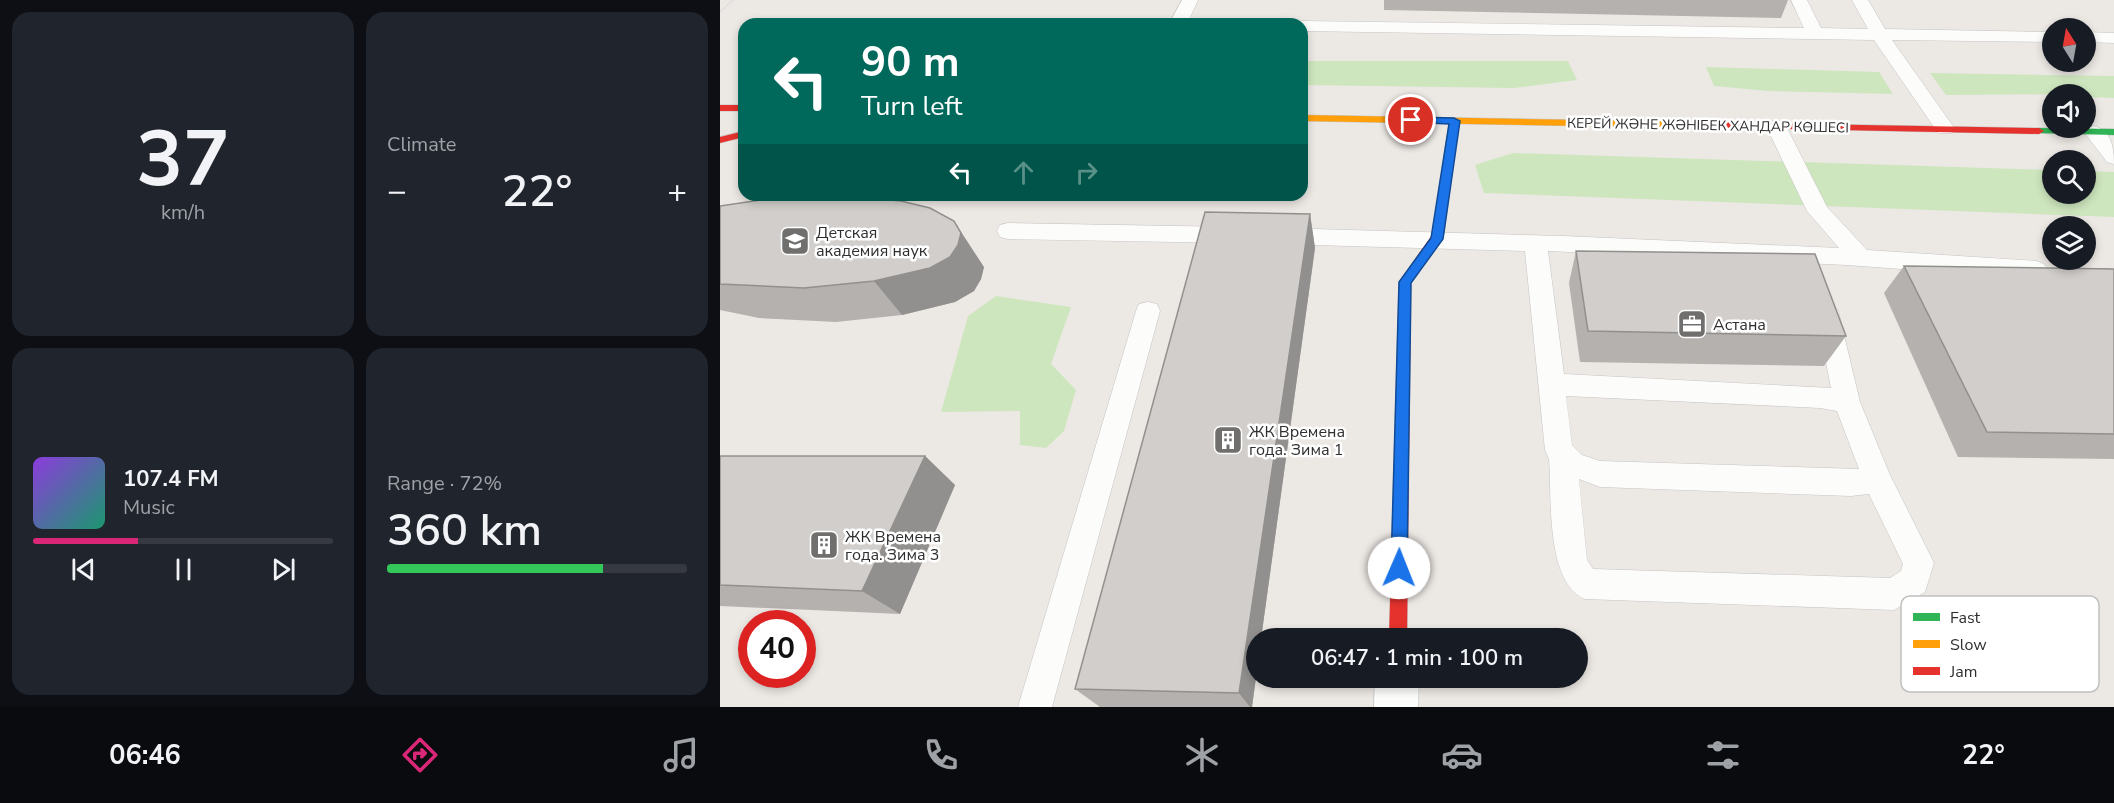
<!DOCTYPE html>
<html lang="en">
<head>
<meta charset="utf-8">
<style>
	body { margin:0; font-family:"Nunito Sans",sans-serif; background:#20242c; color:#f1f3f6; height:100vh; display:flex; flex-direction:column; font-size:22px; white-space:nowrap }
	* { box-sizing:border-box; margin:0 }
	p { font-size:20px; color:#9ea1a6 }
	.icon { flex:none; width:33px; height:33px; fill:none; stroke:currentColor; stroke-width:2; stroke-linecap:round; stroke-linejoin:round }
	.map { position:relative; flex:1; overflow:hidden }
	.sheet { display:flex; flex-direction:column; gap:12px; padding:12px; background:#0d0f14; width:720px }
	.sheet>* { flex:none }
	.banner { position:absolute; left:18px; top:18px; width:570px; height:183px; border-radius:18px; box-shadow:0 3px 9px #0003; background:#00695c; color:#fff; overflow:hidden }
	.needle { width:39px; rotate:349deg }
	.tools { position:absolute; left:1322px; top:18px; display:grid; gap:12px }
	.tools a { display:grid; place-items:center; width:54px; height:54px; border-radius:50%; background:#171b24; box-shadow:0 3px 9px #0003; font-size:30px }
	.speed { position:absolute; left:18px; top:610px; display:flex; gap:12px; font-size:30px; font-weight:700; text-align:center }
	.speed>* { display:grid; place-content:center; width:78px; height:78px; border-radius:50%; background:#171b24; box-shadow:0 3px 9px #0003; line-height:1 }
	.speed .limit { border:9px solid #d22; background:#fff; color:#111 }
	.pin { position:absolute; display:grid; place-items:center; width:51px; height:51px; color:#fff; margin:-26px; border:3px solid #fff; border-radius:50%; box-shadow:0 2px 6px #0007 }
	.me { position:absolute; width:66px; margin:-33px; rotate:1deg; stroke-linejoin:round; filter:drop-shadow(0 0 4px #0008) }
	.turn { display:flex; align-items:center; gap:21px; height:126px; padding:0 24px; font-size:27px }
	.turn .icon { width:78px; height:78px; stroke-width:2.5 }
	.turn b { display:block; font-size:42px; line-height:51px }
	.lanes { display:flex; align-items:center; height:57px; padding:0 24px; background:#0003; justify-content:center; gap:30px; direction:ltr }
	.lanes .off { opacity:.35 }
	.big { font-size:45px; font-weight:600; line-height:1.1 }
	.sheet .widget { flex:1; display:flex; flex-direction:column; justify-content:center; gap:9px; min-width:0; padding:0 21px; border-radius:18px; background:#20242c }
	.sheet .dial { align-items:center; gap:0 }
	.dial b { font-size:78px; line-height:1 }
	.song { display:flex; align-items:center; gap:18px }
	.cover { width:72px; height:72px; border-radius:9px; background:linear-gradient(135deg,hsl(270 70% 55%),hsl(160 70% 35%)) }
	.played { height:6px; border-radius:3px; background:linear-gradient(90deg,#db2777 35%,#363941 35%) }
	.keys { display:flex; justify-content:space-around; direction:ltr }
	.heat { display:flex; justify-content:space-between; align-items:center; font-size:33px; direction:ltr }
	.charge { height:9px; border-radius:4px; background:linear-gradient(90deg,#34c759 72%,#363941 0) }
	.sheet .tiles { flex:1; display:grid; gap:12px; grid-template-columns:repeat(2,1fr) }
	.trip { position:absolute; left:526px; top:628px; width:342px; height:60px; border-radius:30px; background:#171b24; box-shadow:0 3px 9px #0003; font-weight:600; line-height:60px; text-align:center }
	.tab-bar { display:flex; height:96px; justify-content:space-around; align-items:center; background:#090b0e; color:#9ea1a6 }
	.tab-bar .icon { width:42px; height:42px }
	.tab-bar .selected { color:#db2777 }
	.tab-bar b { font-size:27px; color:#f1f3f6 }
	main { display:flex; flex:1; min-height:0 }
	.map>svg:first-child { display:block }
</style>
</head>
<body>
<main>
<section class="sheet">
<div class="tiles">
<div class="widget dial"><b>37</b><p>km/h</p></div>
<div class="widget"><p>Climate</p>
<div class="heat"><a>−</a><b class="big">22°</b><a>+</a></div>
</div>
<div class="widget">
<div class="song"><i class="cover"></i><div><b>107.4 FM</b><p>Music</p></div></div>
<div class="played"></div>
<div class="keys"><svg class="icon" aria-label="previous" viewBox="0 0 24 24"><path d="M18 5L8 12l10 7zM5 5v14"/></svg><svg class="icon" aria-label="pause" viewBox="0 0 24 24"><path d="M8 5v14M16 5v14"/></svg><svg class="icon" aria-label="next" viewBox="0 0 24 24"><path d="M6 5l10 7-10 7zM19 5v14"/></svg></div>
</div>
<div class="widget"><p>Range · 72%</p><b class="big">360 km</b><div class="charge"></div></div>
</div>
</section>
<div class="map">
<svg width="1394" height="707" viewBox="0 0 1394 707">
	<rect width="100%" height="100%" fill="#ece8e4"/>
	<!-- green -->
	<path fill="#cee6be" d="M582,61H848L857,80L794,88L582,85Z
		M986,67L1159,72L1173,94L1048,91L994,86Z
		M1210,73L1394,76V98L1365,97V94L1226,95Z
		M793,153L1332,170V194H1365V171L1394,172V217L764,193L755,165Z
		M276,296L351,307L331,364L356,390L344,431L326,448L300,445V411L221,412L248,316Z"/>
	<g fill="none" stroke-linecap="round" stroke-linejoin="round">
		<!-- lane casing -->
		<g stroke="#c5c4c5" stroke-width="1">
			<path id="lane" d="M462,0H478L467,24H449Z
				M1071,0H1087L1101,28L1148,29L1132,0H1148L1165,29L1332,32V42L1172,40L1235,129L1232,133H1218L1154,40L582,31V24H575L582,21L1084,28Z
				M1365,32L1394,33V43L1365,42Z
				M1056,120L1063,122L1066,126L1107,207L1147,250L1316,261L1324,264L1328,270L1324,276L1316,279L1127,265L828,251L844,374L1111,388L1097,317L1100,310L1109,308L1118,310L1140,402L1170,475L1214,563L1205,592L1174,610L865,599C825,583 832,496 829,459L825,450L805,251L558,244L550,242L547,236L550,230L558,228L843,236L1119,248L1087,211L1046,126L1049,122ZM846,396L1100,408L1117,411L1139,469L880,461L862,455L852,445ZM859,479L880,487L1131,496L1149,494L1183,564L1181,571L1170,578L873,569L867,560Z
				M1374,126C1392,131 1394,148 1394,164L1387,162L1364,132L1367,128Z
				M288,223L513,227L521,229L524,235L521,241L513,243L288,239L280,237L277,231L280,225Z
				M428,302L437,304L440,311L332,707H298L416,311L419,304Z"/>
		</g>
		<!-- street casing -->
		<g stroke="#c5c4c5" stroke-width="1">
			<path id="street" d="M655,678H699L698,707H654Z"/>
		</g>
		<!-- fast casing -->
		<g stroke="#c5c4c5" stroke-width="1">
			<path id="fast" d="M734,118L739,121L724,235L718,239L712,235L729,121Z
				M1319,128L1394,129V135L1315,133V129Z"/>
		</g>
		<!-- slow casing -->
		<g stroke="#c5c4c5" stroke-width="1">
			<path id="slow" d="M582,115L978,122L983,125L978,128L582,121Z"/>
		</g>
		<!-- jam casing -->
		<g stroke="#c5c4c5" stroke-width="1">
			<path id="jam" d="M0,105H24V111H0Z
				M978,122L1319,128L1324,131L1319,134L974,127V123Z
				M24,131V137L0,143V137Z
				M718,231L724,235L691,283L687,639H669L679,282L714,232Z"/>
		</g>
		<!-- lane -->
		<use href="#lane" fill="#fcfcfb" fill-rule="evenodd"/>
		<!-- street -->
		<use href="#street" fill="#fcfcfb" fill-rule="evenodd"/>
		<!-- fast -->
		<use href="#fast" fill="#30b455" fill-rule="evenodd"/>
		<!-- slow -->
		<use href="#slow" fill="#ff9f0a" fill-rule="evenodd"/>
		<!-- jam -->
		<use href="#jam" fill="#e5322d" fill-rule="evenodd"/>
		<!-- tram -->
		<path stroke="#dfdfe1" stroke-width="1.5" d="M0,12L13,0"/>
	</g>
	<!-- wall -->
	<path fill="#b4b1af" d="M664,0H1068L1061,18L664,10Z
		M0,206L264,267L261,279L254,291L235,302L182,315L116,322L39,318L0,310Z
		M590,214L595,248L541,639H537V670L532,707H380L355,689Z
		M856,251L1126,336L1104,366L860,362L849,283Z
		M1184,266L1394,269V459L1238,457L1164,293Z
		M0,456H205L235,485L180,614L0,606Z"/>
	<!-- shaded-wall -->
	<path fill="#92908e" d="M590,214L595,248L541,639H537V670L532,707H530L519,693Z
		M234,221L264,267L261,279L254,291L235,302L182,315L154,281Z
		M205,456L235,485L180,614L142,591Z"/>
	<!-- building -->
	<path fill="#d1cecb" stroke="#92908e" stroke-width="1.5" d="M135,197L181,201L210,208L234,221L241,233L238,245L230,257L210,268L154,281L84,288L0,284V206L54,198Z
		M485,212L590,214L519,693L355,689Z
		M856,251L1095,254L1126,336L868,331Z
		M1184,266L1394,269V434L1267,432Z
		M0,456H205L142,591L0,585Z"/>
	<!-- route -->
	<path fill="#1a73e8" stroke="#114b97" stroke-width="1.5" d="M691,117L734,118L740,121L723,239L691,283L687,568L685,573L679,576L673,573L671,568L679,282L711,238L729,124L687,122L686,120Z"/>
	<!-- icons -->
	<defs>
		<g id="school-square" transform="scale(1.5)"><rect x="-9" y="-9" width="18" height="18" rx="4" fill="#706f6e" stroke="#fff"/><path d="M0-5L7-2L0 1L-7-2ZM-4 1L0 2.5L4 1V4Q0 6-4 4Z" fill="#fff"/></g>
		<g id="office-square" transform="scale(1.5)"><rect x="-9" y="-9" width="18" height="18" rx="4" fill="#706f6e" stroke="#fff"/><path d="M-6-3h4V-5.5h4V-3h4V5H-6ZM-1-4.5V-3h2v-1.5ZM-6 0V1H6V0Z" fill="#fff"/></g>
		<g id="building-square" transform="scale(1.5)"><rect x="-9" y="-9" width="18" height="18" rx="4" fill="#706f6e" stroke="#fff"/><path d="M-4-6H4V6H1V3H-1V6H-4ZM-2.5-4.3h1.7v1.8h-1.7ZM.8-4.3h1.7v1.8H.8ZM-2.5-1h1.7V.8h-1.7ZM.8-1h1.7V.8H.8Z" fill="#fff"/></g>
	</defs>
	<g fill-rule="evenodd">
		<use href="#school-square" x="75" y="241"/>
		<use href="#office-square" x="972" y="324"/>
		<use href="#building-square" x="508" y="440"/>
		<use href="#building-square" x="104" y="545"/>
	</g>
	<g text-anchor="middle" stroke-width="5" stroke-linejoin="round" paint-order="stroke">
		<!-- far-street labels -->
		<g font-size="14" fill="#2e2e2e" stroke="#fff">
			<text transform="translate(988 125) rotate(1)" y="5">КЕРЕЙ ЖӘНЕ ЖӘНІБЕК ХАНДАР КӨШЕСІ</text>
		</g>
		<!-- poi labels -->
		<g font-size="16" fill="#2e2e2e" stroke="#fff" text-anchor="start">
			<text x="96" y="238">Детская<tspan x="96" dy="18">академия наук</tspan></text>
			<text x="993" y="330">Астана</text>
			<text x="529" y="437">ЖК Времена<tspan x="529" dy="18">года. Зима 1</tspan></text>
			<text x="125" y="542">ЖК Времена<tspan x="125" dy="18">года. Зима 3</tspan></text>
		</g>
	</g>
	<!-- legend -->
	<rect x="1181" y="596" width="198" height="96" rx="9" fill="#fff" stroke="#c0c0c0" stroke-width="1.5"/>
	<rect x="1193" y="613" width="27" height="8" fill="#30b455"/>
	<rect x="1193" y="640" width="27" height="8" fill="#ff9f0a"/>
	<rect x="1193" y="667" width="27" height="8" fill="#e5322d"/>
	<g font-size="16" fill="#2e2e2e">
		<text x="1230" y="623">Fast</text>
		<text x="1230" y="650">Slow</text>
		<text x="1230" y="677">Jam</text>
	</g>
</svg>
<div class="tools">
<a><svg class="needle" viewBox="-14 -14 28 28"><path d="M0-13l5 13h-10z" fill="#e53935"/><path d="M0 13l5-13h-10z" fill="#9ea1a6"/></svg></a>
<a><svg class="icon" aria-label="sound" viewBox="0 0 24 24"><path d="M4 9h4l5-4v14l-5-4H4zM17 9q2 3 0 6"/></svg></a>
<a><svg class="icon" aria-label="search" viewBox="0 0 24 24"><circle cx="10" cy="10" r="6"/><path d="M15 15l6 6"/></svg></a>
<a><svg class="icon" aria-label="layers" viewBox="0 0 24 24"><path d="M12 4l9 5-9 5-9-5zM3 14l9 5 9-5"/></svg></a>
</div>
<div class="speed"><div class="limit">40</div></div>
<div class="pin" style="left:691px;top:120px;background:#d93025"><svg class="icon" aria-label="arrive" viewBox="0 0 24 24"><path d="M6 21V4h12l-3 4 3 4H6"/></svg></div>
<svg class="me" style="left:679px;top:568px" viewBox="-20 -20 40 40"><circle r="19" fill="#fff"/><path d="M0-13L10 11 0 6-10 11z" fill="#1a73e8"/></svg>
<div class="trip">06:47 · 1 min · 100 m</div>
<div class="banner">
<div class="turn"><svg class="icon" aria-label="left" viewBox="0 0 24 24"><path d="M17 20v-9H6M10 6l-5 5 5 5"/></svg><div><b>90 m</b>Turn left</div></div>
<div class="lanes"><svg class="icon" aria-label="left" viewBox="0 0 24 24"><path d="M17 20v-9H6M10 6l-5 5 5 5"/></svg><svg class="icon off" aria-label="ahead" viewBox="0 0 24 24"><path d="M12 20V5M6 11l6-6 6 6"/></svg><svg class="icon off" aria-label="right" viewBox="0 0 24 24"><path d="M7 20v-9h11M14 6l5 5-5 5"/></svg></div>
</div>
</div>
</main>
<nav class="tab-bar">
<b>06:46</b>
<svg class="icon selected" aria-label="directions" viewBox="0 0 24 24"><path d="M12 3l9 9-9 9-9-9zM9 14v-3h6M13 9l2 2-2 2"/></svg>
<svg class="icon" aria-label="music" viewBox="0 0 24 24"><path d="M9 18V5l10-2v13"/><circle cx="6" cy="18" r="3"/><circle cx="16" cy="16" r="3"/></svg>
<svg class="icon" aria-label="phone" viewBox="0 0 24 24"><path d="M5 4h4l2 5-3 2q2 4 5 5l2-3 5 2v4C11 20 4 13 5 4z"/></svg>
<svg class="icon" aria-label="climate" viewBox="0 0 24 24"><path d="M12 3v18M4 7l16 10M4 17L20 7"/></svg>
<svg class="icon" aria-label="car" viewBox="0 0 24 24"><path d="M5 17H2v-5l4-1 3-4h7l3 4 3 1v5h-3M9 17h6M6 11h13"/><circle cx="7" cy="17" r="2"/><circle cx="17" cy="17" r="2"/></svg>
<svg class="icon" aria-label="filters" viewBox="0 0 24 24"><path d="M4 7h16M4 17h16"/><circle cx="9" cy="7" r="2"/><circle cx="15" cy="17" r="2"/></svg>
<b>22°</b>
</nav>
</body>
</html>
